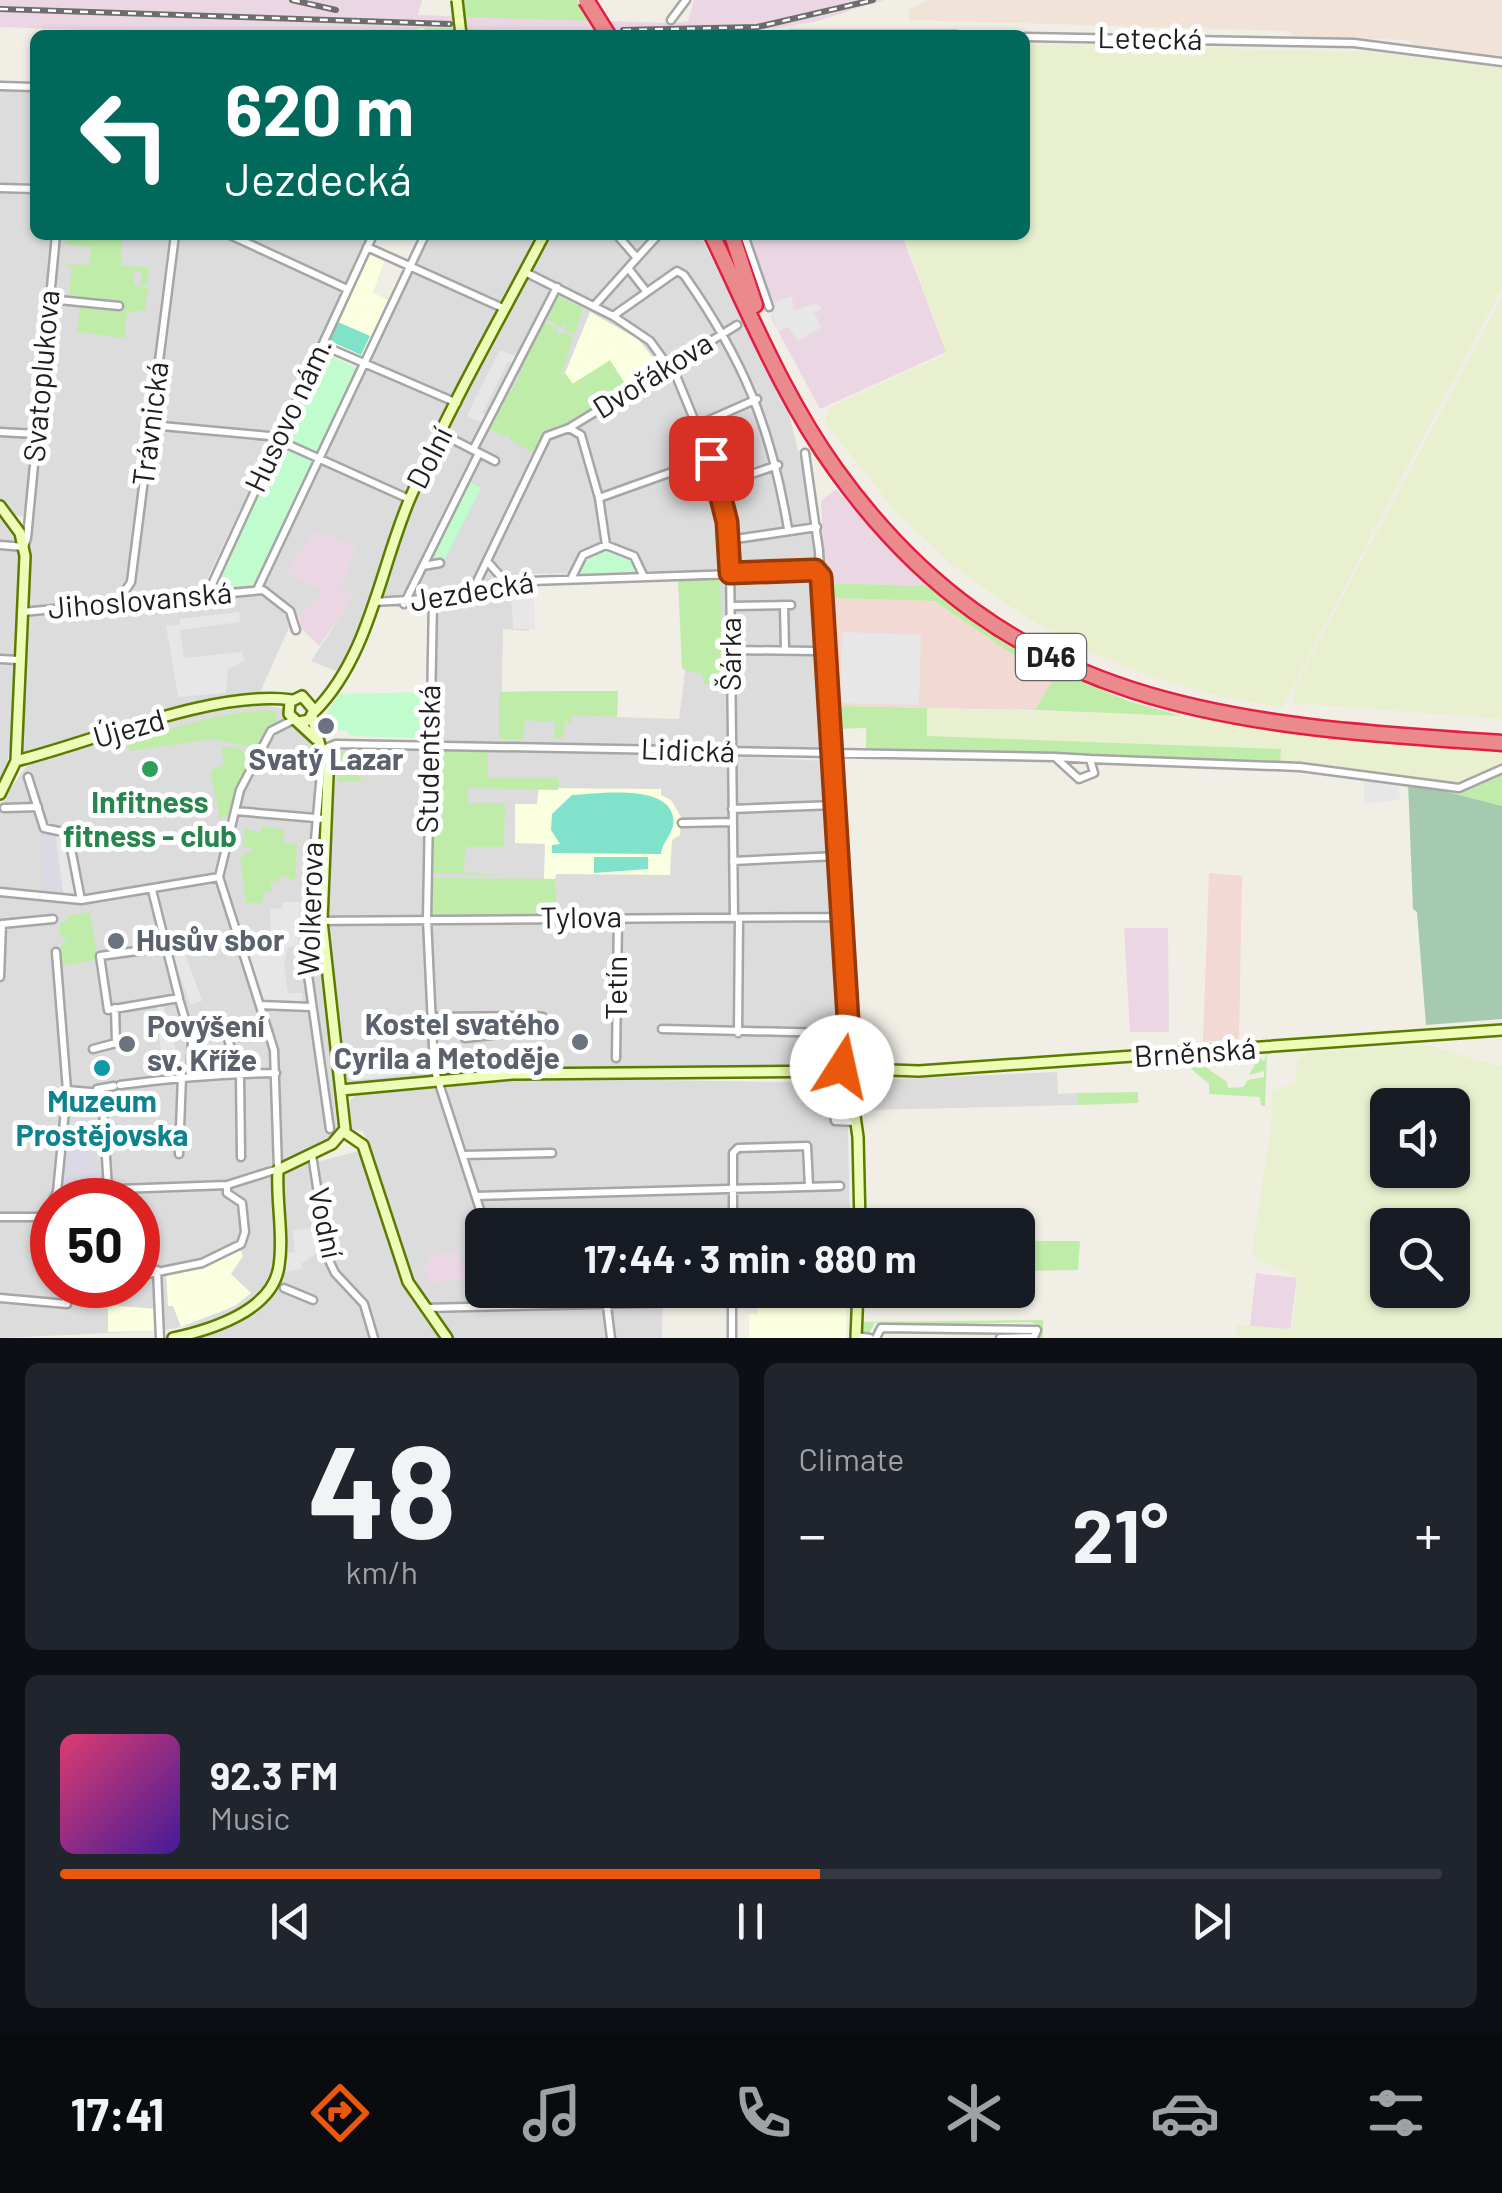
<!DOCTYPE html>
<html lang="en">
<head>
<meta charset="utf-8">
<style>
	body { margin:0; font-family:Barlow,sans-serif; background:#20242c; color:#f1f3f6; height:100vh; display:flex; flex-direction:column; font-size:38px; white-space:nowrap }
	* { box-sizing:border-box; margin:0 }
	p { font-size:32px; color:#9ea1a6 }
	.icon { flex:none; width:55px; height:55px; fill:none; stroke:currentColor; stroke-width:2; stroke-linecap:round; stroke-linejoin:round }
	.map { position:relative; height:1338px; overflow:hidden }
	.panel { display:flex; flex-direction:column; gap:25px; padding:25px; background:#0d0f14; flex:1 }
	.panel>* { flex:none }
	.banner { position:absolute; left:30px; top:30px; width:1000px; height:210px; border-radius:15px; box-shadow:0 2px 8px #0004; background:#00695c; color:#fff; overflow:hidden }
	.buttons { position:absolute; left:1370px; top:1088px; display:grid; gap:20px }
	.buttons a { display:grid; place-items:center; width:100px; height:100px; border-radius:15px; background:#171b24; box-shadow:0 2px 8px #0004; font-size:50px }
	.speed { position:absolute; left:30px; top:1178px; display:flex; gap:20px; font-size:50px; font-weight:700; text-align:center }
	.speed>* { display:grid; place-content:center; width:130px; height:130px; border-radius:50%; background:#171b24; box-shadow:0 2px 8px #0004; line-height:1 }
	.speed .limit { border:15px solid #d22; background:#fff; color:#111 }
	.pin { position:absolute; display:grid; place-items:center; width:85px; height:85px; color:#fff; margin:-42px; border-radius:20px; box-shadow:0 5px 15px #0006 }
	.me { position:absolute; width:110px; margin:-55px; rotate:10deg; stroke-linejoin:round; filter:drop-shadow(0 0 8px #0008) }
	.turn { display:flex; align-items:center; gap:35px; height:210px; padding:0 30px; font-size:45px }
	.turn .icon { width:130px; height:130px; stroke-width:2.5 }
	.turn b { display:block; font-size:70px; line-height:85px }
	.big { font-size:75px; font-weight:700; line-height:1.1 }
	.panel .widget { flex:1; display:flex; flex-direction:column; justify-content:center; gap:15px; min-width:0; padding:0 35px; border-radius:15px; background:#20242c }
	.panel .dial { align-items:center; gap:0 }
	.dial b { font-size:130px; line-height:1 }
	.song { display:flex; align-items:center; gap:30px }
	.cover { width:120px; height:120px; border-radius:15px; background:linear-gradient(135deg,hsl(340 70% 55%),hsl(260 70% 35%)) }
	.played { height:10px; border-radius:5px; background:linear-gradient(90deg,#ea580c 55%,#363941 55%) }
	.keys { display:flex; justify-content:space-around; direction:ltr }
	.heat { display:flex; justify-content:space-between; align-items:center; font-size:55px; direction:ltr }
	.panel .tiles { flex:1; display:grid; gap:25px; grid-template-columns:1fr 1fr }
	.widget:last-child { grid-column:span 2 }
	.trip { position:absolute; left:465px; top:1208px; width:570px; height:100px; border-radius:15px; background:#171b24; box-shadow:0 2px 8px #0004; font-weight:700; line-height:100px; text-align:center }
	.dock { display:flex; height:160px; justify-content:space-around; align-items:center; background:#090b0e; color:#9ea1a6 }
	.dock .icon { width:70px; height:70px }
	.dock .active { color:#ea580c }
	.dock b { font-size:45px; color:#f1f3f6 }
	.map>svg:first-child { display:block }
</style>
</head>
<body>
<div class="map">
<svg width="1502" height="1338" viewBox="0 0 1502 1338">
	<rect width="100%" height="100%" fill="#f0eee5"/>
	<!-- residential -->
	<path fill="#dddcdc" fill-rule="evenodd" d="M0,89L35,90V185L0,184Z
		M0,192L35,193V235H54L26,517L12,515L0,498Z
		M60,235H171L129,574L119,591L101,601L30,608L27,550Z
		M179,235H369L203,588L132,596Z
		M428,235H539L402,502L374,592L338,672L311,661L353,597L338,587L346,571L312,531L301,556L287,572L324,592L311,608L297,617L263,584Z
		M549,235H700L786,401L811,504L817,560L812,567L531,574L472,592L394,601L379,597L411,501Z
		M0,519L5,520L21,551L11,735L6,776L0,784Z
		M815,574L829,748L824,751L433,741L437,605L527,585L529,631L503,629L502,692L618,691L617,717L679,719L685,672L678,580Z
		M258,594L272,598L291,623L258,697L34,753L25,754L19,748L28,615Z
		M266,705L291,711L308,725L321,749L327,776L319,930L337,1129L330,1141L274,1169L276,1260L273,1275L247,1304L215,1322L157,1331L0,1338V803L29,763L207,712ZM52,1200H138V1285H52Z
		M336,747L603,750L827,761L845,1053L841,1059L815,1070L549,1069L356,1085L346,1081L324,917Z
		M1057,1072L1058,1094L1078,1093V1105L869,1110L859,1103L858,1081Z
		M521,1078L847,1083L850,1225H482V1290H726V1294L663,1295L662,1338H451L412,1284L363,1131L351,1129L350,1100L359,1093Z
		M362,1150L404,1281L444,1338H376L369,1307L332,1262L317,1162Z
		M306,1162L311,1167L317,1223L329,1270L360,1303L369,1338H189L219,1329L279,1279L281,1181L288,1170Z"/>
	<!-- commercial -->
	<path fill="#f2d9d4" d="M822,593L830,598L933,601L1053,681L1035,710L839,706L834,702Z
		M1209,873L1242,876L1239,1039L1203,1042Z"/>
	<!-- industrial -->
	<path fill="#ead7e3" d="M0,0H422L418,15L672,23L688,21L694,0H884L814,22L723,35L415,27L412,35H223L0,27Z
		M749,235H902L946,352L820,409L771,318L773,303Z
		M836,489L901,561L928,586L825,583L821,501Z
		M312,531L355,545L348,572L339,586L354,597L319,646L301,628L299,616L324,592L287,573L295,555L301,556Z
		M1124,928H1168L1169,1032H1130Z
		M457,1252L462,1268L473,1266L475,1278L428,1284L424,1263L430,1261L429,1256Z
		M1256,1273L1297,1278L1290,1331L1250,1326Z"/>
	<!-- education -->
	<path fill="#faffdf" d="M369,254L384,261L373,293L390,301L363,358L328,342Z
		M590,312L638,339L658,364L626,385L610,361L572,384L565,373Z
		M539,788L661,789V795L671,800L681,817L680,835L672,840L670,875L556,874L555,879H544L545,844L515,843V804H537Z
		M240,1248L243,1256L231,1274L251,1293L235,1306L181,1327L173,1306H168L166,1273L193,1269Z
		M757,1290H847L846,1338H749V1314H758Z
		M108,1305L156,1309L157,1331L108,1332Z"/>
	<!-- military -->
	<path fill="#f2e3d8" d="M928,0H1502V64L1415,53L1411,41L1405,40L1294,36L1289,31L909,20V9Z"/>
	<!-- farmland -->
	<path fill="#e8f0cf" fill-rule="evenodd" d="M1025,44L1367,52L1502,68V288L1375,528L1369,530L1371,536L1282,708L1210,694L1145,674L1089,652L1020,613L952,565L893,508L825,422L830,407L947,354L904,235H1025Z
		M1502,298V719L1294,703L1295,687L1319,641Z
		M927,708L1182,716L1301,736L1502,752V767L1474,782L1456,786L1397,775L1280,764V749L926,736Z
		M1425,1045L1502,1067V1338H1236L1237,1325L1292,1329L1298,1276L1254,1258L1252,1252L1271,1129L1272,1091L1296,1082L1297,1060L1308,1052ZM1388,1105H1452V1170H1388ZM1388,1225H1452V1290H1388Z"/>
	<!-- grass -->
	<path fill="#c0eca9" d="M463,0H577L591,21L464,17Z
		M415,27L663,35H426L424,28H418L412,35Z
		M66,238L122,239L121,266L149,267L147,285H141L142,272H134V285L148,288L145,310L127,313L124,338L77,332L80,307L119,311L120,302L69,297L72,267L63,264L89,265L91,247L65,244Z
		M558,296L583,308L574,335L565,330V323L561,328L545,319L546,315L556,316L548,312Z
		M543,321L558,330V335L564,332L573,337L560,381L565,373L573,384L610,360L627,387L585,416L572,418L573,422L546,429L532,453L509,439V433L505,437L488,429L491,423L501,424L492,422L519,377V369L529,370L520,367Z
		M720,579L723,684H704L702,674L682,669L678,580Z
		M825,583L928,586L1035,662L1128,701L1182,716L1035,710L1052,681L934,601L830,598Z
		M557,691H618L617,717L572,715V726L565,719L564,738H554L555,722L525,720L523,739H499V692Z
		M839,706L927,708V736L1281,749L1280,764L866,751V728L833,729V715Z
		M268,710L275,712L278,724L258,749L212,739L129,751L128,741C175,728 219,712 268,710Z
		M221,747H238L252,761L230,814L220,819L210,771L224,765Z
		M432,748L488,749V777H559L558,790L468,788V803H505L504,847H465L464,872L504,876L431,873Z
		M341,751H361V781H337Z
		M1502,769V806L1408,782L1459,788Z
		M262,826L284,830V844L297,843L295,880L280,876L278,881H271V892H263V903H246L240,858L254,849L243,847L245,828L261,833Z
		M434,878L555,879L556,914L433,916L429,911V883Z
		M90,912L97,955L92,961L62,965L61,945L67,941L60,935L59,923L67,921L66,916Z
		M1267,1053L1265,1106H1261L1260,1097L1209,1094V1084L1189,1067L1194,1059L1227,1082L1228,1088L1243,1087L1248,1080L1264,1077V1071L1249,1075L1259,1056L1264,1062Z
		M1138,1092V1103L1078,1105V1093Z
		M1018,1241H1080L1078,1270L1018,1271Z
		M1043,1320V1338H1039V1325L1030,1322L885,1326L875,1322L869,1334L861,1331L859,1322Z"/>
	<!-- cemetery -->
	<path fill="#a5cab0" d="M1408,782L1502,806V1019L1426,1025L1417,912L1413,909Z"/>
	<!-- park -->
	<path fill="#c0fcce" d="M323,352L358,369L256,584L216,589Z
		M468,481L481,488L443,563L430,556Z
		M606,548L628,555L638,572L577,574L584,557Z
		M427,692L426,738L349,736L348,731L323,730L320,725L339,694Z"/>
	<!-- pitch -->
	<path fill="#80e2cb" d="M338,322L370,336L361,355L330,341Z
		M572,795C597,794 667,783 673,817C676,833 662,840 661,854L552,853V845L560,844L551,830L552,814Z
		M594,857H648V869L594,873Z"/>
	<!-- parking -->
	<path fill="#e7e7e7" d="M791,296L795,310L816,303L822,309L814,312L821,327L798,341L788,327L778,331L772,315L773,303Z
		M500,350L518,357L514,365L505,360L508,362L483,412L479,411L488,416L484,422L474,420L467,416L477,395L481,396L478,393Z
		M534,589L535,629H513L511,593Z
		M239,612L240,622L180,630L184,658L241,652L246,660L228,669L226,693L178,697L166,626L180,625V619Z
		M842,632L921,635L919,705L840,703Z
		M1363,779L1398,783L1400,800L1365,804Z
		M55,828L71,829L84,898L63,893Z
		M283,902H300L298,946L288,947L284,965L288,993H302V1003L264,1000L247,951L266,947L265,933L271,931L270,908L282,909Z
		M185,953L202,1001L190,1005L174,957Z
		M164,1005L165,1015H170L177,1060L162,1062L156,1007Z
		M424,1062L426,1072L358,1080L356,1070Z
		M314,1228L317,1253L301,1264L303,1269L285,1272L287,1253L295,1252L293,1230Z"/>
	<!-- plaza -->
	<path fill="#dbd9e6" d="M30,810H36L43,830L52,832L63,893L75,896L45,892L41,840Z
		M89,1091L91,1133H103L104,1145L92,1146L93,1169H105V1180L99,1187L67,1188L59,1181L68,1122L69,1134L82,1133L81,1092Z"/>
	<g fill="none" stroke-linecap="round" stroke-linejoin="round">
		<!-- street casing -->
		<g stroke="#a6a6a6" stroke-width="11">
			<path id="street" d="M671,20L686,0
				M790,35H957
				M1025,37L1354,43L1502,62
				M0,86L35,87
				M0,188L35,189
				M230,235L347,289
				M617,235L637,258L658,235
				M744,235L769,307
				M367,247L505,309
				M628,268L646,291
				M525,272L613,316L650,341L677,378L714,468L730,562L734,918
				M49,299L119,306
				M594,306L637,258
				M613,316L677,271L684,275C744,360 771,427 788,529
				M322,345L457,403
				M151,425L269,436L409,499
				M698,425L757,399
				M569,428L581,435L599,498L606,545
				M0,432L37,434
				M442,434L495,461
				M474,448L557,287
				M805,453L819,551L847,1055
				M719,485L778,465
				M599,498L711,458
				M729,540L817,527
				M0,545L24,547L27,538L56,235
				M487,561L508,585
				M423,566L440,563
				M571,579L583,555L606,545L634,556L644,577
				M257,590L425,235
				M471,594L547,436L569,428L737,325
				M207,595L373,235
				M433,600L427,919L434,1068L485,1225
				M374,602L459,597L531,581L818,571
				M109,603L121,597L131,582L175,235
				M404,604L479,453
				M784,605L785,650
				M731,606L791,605
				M22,612L263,590L290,611L296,630
				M731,650L814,651
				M0,659L18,660
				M1090,759L1300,767L1459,788L1502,769
				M4,808L38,807
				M732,809L835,805
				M235,811L327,819
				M682,823L732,822
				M733,861L837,856
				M152,890L179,998L108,1010L100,956L166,947
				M0,892L81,900L68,833L44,828L28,777
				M81,900L219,877
				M307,921L841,917
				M56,952L67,1090L57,1192
				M0,977L2,924L53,919
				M180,1002L192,1043L190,1076
				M260,1005L311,1007
				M432,1017L534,1016L543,1017L547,1029L465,1038L463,1017
				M221,1018L240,1075L241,1157
				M662,1029L831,1033
				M738,1033L739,918
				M849,1037L856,1055
				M93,1049L116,1043L115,1008
				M616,1058L618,917
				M120,1085C173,1078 223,1074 276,1073
				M97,1089L114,1086
				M833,1103L835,1121L856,1122
				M330,1129L305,954L323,749L336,744L1055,757L1090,759L1094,773L1079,779L1055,757
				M179,1154L182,1076
				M312,1155L328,1258L335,1273L364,1304L374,1338
				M463,1155L552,1153
				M119,1189L227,1185L278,1169L274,1050L219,877L240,790L271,731L293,720
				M57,1192L108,1189L102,1093L67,1090
				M476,1196L840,1186
				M0,1217H44
				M44,1217L57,1192
				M44,1217L52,1232
				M733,1225V1153L738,1148L807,1146L809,1186
				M157,1270L160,1338
				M138,1276L202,1263L241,1244L245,1232L242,1203L227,1193V1185
				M65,1288L83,1285
				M284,1288L313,1300
				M506,1290L511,1306
				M605,1290L611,1338
				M732,1290V1338
				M0,1298L67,1304L64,1285
				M425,1308L732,1301
				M856,1336L870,1338
				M876,1338L881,1328L1037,1330L1034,1337L1000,1338"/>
		</g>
		<!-- secondary casing -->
		<g stroke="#5c7c00" stroke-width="14">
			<path id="secondary" d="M0,506L20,533L25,556L16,761L0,794
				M314,712C370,656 380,567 411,496C449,407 499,321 544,235
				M299,722L309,720L314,710L302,696L290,702L289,714L316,739
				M16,761C93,742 215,689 292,700
				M841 1065a11 11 0 1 1 22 0a11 11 0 1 1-22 0Z
				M862,1069L919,1071L1502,1030
				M849,1075L858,1137L860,1225
				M341,1090L512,1074L844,1071
				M344,1132L363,1145L408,1282L447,1338
				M173,1338C210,1330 273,1311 279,1266C284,1235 276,1202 278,1170L332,1144L345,1129L322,921L328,775L312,716
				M856,1338L858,1290"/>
		</g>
		<!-- highway casing -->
		<g stroke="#e31e43" stroke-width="19">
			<path id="highway" d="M712,235C750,314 784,398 836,470C1009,711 1231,725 1502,743
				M732,235L755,305"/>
		</g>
		<!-- street -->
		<use href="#street" stroke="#fff" stroke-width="6"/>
		<!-- secondary -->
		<use href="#secondary" stroke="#eefcb7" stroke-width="9"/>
		<!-- highway -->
		<use href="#highway" stroke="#eb8a8d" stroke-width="14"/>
		<!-- rail casing -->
		<g stroke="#6d6d6d" stroke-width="6">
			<path id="rail" d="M292,0L336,10
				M0,9L450,24
				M623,30L757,27L873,0"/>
		</g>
		<!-- rail -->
		<use href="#rail" stroke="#fff" stroke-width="2.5" stroke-dasharray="8" stroke-linecap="butt"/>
		<!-- secondary-bridge casing -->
		<g stroke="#5c7c00" stroke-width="14" stroke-linecap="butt">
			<path id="secondary-bridge" d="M457,0L461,35"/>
		</g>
		<!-- highway-bridge casing -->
		<g stroke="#e31e43" stroke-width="19" stroke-linecap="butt">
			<path id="highway-bridge" d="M586,0L608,35"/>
		</g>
		<!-- secondary-bridge -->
		<use href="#secondary-bridge" stroke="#eefcb7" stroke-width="9"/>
		<!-- highway-bridge -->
		<use href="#highway-bridge" stroke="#eb8a8d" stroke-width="14"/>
	</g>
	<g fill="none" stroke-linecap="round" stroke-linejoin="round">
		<!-- route casing -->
		<g stroke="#983908" stroke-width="25">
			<path id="route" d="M711,458L727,522L730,573L815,570L821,577L849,1036L856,1055L846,1056L842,1067"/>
		</g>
		<!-- route -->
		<use href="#route" stroke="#ea580c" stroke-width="18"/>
	</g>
	<!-- markers -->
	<g fill="#6b7280" stroke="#fff" stroke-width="4">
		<circle cx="326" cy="726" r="10"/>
		<circle cx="116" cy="941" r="10"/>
		<circle cx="580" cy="1042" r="10"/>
		<circle cx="127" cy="1044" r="10"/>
	</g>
	<circle fill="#2e9e5b" stroke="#fff" stroke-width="4" cx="150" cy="769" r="10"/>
	<circle fill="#0f9aa8" stroke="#fff" stroke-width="4" cx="102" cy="1068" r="10"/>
	<g text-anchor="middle" stroke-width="10" stroke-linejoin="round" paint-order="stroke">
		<!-- shield labels -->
		<rect fill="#fff" stroke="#626262" stroke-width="2.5" x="1016" y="634" width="70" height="46" rx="8"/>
		<g font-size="28" font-weight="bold" fill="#1f1f1f">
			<text x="1051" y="667">D46</text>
		</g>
		<!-- street labels -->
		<g font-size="30" fill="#1f1f1f" stroke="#fff">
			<text transform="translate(1150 39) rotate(1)" y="10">Letecká</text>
			<text transform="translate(42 376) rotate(-85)" y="10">Svatoplukova</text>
			<text transform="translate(653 376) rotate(-32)" y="10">Dvořákova</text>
			<text transform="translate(289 415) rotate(-65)" y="10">Husovo nám.</text>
			<text transform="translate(151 424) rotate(-83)" y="10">Trávnická</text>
			<text transform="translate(430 458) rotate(-63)" y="10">Dolní</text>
			<text transform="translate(472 592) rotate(-9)" y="10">Jezdecká</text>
			<text transform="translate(140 601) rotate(-5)" y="10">Jihoslovanská</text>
			<text transform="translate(731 654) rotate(-90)" y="10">Šárka</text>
			<text transform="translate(129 729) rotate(-16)" y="10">Újezd</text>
			<text transform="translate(688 751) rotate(2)" y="10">Lidická</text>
			<text transform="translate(429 759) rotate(-89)" y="10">Studentská</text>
			<text transform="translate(311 909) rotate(-88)" y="10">Wolkerova</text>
			<text transform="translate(581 918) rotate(-1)" y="10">Tylova</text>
			<text transform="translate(617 988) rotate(-90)" y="10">Tetín</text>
			<text transform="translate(1195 1053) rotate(-4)" y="10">Brněnská</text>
			<text transform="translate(325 1223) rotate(78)" y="10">Vodní</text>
		</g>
		<!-- worship labels -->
		<g font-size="30" font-weight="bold" fill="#5b616d" stroke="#fff" text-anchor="start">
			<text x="326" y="770" text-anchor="middle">Svatý Lazar</text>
			<text x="136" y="951">Husův sbor</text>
			<text x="560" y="1035" text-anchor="end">Kostel svatého<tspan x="560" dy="34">Cyrila a Metoděje</tspan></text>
			<text x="147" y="1037">Povýšení<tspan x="147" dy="34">sv. Kříže</tspan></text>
		</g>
		<!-- leisure labels -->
		<g font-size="30" font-weight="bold" fill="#27864d" stroke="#fff">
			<text x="150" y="813">Infitness<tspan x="150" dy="34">fitness - club</tspan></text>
		</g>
		<!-- culture labels -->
		<g font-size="30" font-weight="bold" fill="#0d838f" stroke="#fff">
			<text x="102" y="1112">Muzeum<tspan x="102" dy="34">Prostějovska</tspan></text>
		</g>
	</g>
</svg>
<div class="buttons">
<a><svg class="icon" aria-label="sound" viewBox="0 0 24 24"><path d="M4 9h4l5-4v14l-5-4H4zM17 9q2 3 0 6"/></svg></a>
<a><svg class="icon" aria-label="search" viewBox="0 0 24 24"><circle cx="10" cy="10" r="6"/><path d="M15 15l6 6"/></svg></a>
</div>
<div class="speed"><div class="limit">50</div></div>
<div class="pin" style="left:711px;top:458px;background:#d93025"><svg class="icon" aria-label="arrive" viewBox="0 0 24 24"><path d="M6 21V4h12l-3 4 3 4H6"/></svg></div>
<svg class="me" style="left:842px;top:1067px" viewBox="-20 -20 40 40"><circle r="19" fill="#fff"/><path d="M0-13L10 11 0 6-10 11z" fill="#ea580c"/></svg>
<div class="trip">17:44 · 3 min · 880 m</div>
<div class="banner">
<div class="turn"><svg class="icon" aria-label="left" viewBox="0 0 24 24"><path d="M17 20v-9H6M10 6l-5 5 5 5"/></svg><div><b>620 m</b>Jezdecká</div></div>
</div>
</div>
<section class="panel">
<div class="tiles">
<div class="widget dial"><b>48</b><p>km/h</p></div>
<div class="widget"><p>Climate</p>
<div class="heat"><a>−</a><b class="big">21°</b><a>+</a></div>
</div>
<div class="widget">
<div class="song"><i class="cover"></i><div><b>92.3 FM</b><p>Music</p></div></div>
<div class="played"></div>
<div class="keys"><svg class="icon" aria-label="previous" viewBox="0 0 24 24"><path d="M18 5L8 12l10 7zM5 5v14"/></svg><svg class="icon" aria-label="pause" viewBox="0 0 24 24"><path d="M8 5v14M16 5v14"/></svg><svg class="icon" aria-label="next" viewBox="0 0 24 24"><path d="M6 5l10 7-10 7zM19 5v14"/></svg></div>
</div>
</div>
</section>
<nav class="dock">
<b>17:41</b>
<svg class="icon active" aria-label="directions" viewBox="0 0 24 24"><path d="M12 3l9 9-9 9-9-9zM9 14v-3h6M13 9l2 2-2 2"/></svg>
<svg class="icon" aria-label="music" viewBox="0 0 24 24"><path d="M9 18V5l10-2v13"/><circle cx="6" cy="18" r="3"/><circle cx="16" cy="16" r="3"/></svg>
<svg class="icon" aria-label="phone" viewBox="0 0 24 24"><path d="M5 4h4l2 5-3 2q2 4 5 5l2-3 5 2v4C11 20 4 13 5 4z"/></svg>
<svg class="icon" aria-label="climate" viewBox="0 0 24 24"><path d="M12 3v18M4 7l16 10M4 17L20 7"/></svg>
<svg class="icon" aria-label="car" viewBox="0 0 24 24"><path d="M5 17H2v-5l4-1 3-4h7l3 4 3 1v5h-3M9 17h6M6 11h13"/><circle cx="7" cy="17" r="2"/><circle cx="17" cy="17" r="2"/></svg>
<svg class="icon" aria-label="filters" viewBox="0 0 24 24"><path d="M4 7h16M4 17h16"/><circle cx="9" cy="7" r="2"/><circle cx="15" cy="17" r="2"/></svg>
</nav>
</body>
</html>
